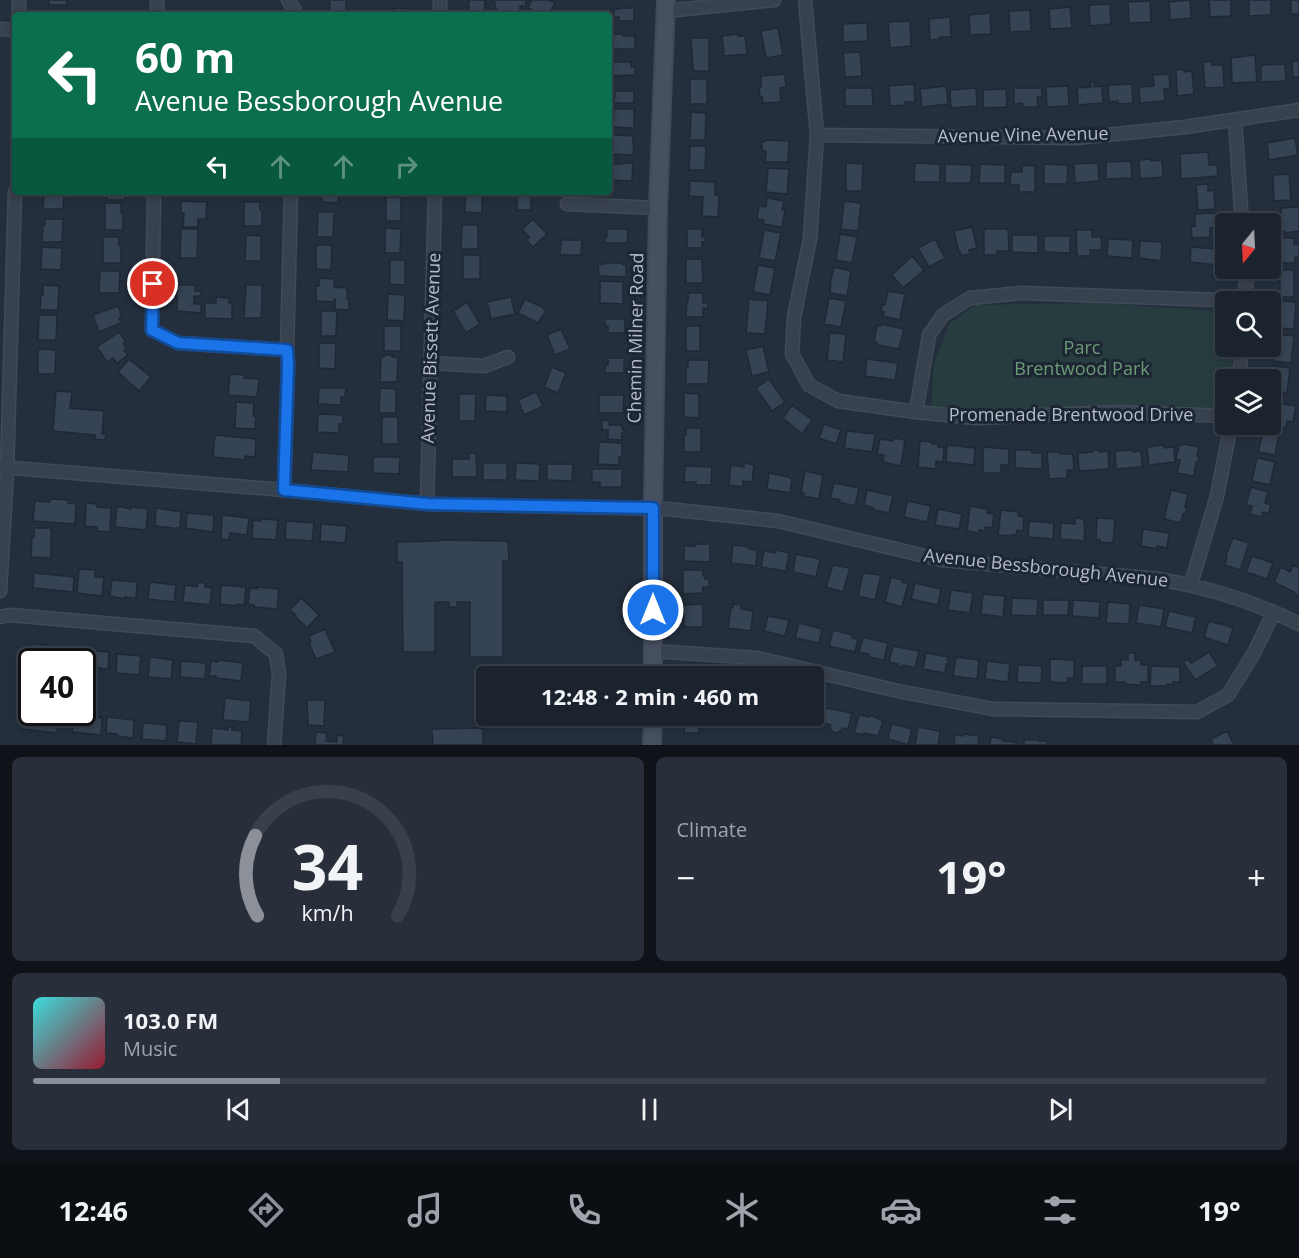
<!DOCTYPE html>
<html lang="en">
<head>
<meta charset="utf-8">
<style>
	body { margin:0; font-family:"Open Sans",sans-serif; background:#282f3a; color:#f1f3f6; height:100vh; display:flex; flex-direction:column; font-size:22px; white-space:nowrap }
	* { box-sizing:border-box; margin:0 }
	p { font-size:20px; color:#a0a4aa }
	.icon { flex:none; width:33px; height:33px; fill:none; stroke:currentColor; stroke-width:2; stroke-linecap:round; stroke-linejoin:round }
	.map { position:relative; height:745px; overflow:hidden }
	.sheet { display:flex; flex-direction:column; gap:12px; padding:12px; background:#0f1319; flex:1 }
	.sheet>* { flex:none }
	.hud { position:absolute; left:12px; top:12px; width:600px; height:183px; border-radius:6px; box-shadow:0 3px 9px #0003,0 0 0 2px #39404a; background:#0b6e4f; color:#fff; overflow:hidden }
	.needle { width:39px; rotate:198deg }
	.fabs { position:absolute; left:1215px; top:213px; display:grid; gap:12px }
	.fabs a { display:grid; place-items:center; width:66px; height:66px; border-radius:6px; background:#1b232e; box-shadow:0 3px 9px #0003,0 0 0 2px #39404a; font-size:30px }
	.speed { position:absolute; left:18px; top:648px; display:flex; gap:12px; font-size:30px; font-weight:700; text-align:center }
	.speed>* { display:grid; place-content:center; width:78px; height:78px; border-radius:50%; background:#1b232e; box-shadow:0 3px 9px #0003,0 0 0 2px #39404a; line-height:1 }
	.speed .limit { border:3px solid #111; border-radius:9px; background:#fff; color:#111 }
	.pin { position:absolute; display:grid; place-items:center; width:51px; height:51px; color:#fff; margin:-26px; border:3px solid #fff; border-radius:50%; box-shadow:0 2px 6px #0007 }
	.me { position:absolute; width:66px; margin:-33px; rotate:0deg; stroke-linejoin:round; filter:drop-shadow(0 0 4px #0008) }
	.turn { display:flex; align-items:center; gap:21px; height:126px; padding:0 24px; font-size:27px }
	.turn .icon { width:78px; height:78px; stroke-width:2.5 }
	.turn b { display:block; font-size:42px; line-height:51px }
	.lanes { display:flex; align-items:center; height:57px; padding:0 24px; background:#0003; justify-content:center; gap:30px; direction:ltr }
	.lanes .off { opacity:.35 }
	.big { font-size:45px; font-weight:700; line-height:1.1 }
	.sheet .tile { flex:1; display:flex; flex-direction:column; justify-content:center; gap:9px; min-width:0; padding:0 21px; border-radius:9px; background:#282f3a }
	.sheet .dial { align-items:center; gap:0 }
	.dial svg { height:156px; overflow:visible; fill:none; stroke:#39404a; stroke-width:7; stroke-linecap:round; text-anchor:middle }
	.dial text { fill:#f1f3f6; stroke:none }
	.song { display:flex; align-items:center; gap:18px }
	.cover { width:72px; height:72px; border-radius:9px; background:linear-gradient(135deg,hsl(180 70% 55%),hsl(350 70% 35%)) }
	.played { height:6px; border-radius:3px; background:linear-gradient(90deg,#8c9099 20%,#39404a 20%) }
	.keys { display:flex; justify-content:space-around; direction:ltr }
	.heat { display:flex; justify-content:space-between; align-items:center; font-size:33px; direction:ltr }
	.sheet .tiles { flex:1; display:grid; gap:12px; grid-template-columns:1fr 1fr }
	.tile:last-child { grid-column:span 2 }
	.trip { position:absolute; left:476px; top:666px; width:348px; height:60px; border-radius:6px; background:#1b232e; box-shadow:0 3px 9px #0003,0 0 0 2px #39404a; font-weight:700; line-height:60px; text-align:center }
	.tab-bar { display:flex; height:96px; justify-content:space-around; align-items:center; background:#0b0e12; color:#a0a4aa }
	.tab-bar .icon { width:42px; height:42px }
	.tab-bar .current { color:#8c9099 }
	.tab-bar b { font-size:27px; color:#f1f3f6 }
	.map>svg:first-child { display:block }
</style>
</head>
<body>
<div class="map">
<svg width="1299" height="745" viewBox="0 0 1299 745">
	<rect width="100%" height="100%" fill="#242f3e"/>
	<!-- green -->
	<path fill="#263c3f" d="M1097,303L1225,312L1226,346L1234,347L1230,379L1226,380L1225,414L931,412L934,364L949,324L975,305Z"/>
	<!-- building -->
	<path fill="#364354" stroke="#1f2835" stroke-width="1.5" d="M49,0H67V5H49Z
		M328,0H346V13L330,12V2H328Z
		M469,0H485L484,15H469Z
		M494,0H526V6H520V12L508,14L507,11L497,13Z
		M532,0H548L555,3L549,15H543L528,8Z
		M1190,0L1191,18L1170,20L1169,2Z
		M1209,0H1231V16L1210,17Z
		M1249,0H1271V15L1249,16Z
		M1291,0H1299V14H1291Z
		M1150,1L1151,22L1129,23L1128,2Z
		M1110,4L1111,24L1090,26L1089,5Z
		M1070,7L1072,28L1050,29L1049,9Z
		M395,8L410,9V15H394Z
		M620,8H634V21H619V17H614V9H620Z
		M1030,10L1031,31L1010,32L1009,11Z
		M990,13L991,34L970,35L969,15Z
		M950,17L951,37H940V39L930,40L929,19Z
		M910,21L911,46L890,48L888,22Z
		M867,23L868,41L843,42V24Z
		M778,28L783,55L766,58L761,31Z
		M610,34H623V36H635V49H610Z
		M738,34V36H745L747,54L724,56L722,36Z
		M691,38H709V71H693Z
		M860,52L862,76L845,77L843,53Z
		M1255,55L1257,82L1232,83L1231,58Z
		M1212,61V65H1223L1224,87L1205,88L1203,62Z
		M1292,61H1299V77H1293Z
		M610,62H631V67H635V75L610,76Z
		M1285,64L1286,81L1261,82V65Z
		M1184,69V72L1192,71L1194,94L1177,96L1176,70Z
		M785,74L786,87L780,88L781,102L763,103L762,97H760L759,87H761V76Z
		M1169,74L1170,88L1164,89L1165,101L1140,103L1139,87L1154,86L1153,75Z
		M690,79H707V104H690Z
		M1090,82H1094V87L1102,86L1103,103L1078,105L1077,88L1091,87Z
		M914,84L915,102H905V105L890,106L889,86Z
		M1132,84L1133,103L1118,104V101L1109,102L1108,85Z
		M946,86L948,104L922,107L920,89Z
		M1068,86L1069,106L1047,107L1046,87Z
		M845,88H872L873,106H845Z
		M976,88L977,106L951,108L950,90Z
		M1014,88H1042V97H1037L1038,107H1023L1022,103L1014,104Z
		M1006,89L1007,107L983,108V90Z
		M615,91H634V103H614Z
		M614,109H634V117H635V120H634V128L613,127Z
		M691,112L706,113L705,140H690Z
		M613,135L633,136V144H634L633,155L612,154Z
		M1295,138L1298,155L1269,160L1267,143Z
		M767,140L789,141L788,162H765L766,152L762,150V142Z
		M690,146H706L705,170H689Z
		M1208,152L1209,165H1217L1218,176L1181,179L1180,154Z
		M1151,159V161L1162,160L1163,177L1140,179L1139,160Z
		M1131,161L1132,178L1106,179V162Z
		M622,163H633L632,181L609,180V164H622Z
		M846,163L863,164L862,191H846Z
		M915,163L940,164V182H914Z
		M1098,163L1099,181L1075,183L1074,164Z
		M945,164L972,165L971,183H945Z
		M980,164L1005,165V183H979Z
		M1044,164L1068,165L1067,184H1044Z
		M1022,165L1035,166V192H1019V185H1010L1011,172H1022Z
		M768,168L789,169L787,194L766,192Z
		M1289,174L1291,200L1274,201L1273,175Z
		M690,181L715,182V195H719L718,217L702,216L703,197L689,196Z
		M1208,184V191L1214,190L1215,209L1198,210L1196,185Z
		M44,192H64L63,209H43Z
		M107,192H125V200H107Z
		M322,192H339L338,203L322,202Z
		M465,192H482V213L465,212Z
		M517,192H531V210H517Z
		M386,197H401V221H386Z
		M767,198L784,201L782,210H785L782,227L763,224L764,220L757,219L759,206L766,207Z
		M181,201L207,202L206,219H198V227H183L184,213H181Z
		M844,201L861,203L858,231L841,229Z
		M244,202H260V210H262V226H244Z
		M105,203H121V213H123V230H105Z
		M1299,207V231L1285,233V231L1276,232L1275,215H1281V208Z
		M318,212H334L333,237H317Z
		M1215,213V228H1210V237L1192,238L1191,227L1195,226V214Z
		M45,219H63L62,242H42L43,225H45Z
		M533,219L547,234L533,247L526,240L529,237L522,229Z
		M462,225H478V249H461Z
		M972,227L977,248L969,250L970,254L961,256L960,252H959L954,231Z
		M385,228L401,229L400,253H385Z
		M181,229H198L197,258H180Z
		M607,229H628L627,243H605V237H607Z
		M687,229H702V237H705V242H702V248H687Z
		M984,229H1008L1009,251H997V255H984Z
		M764,230L781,233L775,261L759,258Z
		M1076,230H1092V237H1101L1102,250H1090V256H1077Z
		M840,234L857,237L852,263L836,260Z
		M246,235L261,236V261H245Z
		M1012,235H1038V253L1012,252Z
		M1044,236H1070V253L1044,252Z
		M103,237H119V246H121V263H103Z
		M1276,238H1294V244H1299V257H1295V263H1277Z
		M935,239L945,258L929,267L918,248Z
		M1108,239L1133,240L1132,258L1107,256Z
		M561,240H582L581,255H560Z
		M1140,241L1162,242L1161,261L1139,258Z
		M316,245H332L331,270L316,269Z
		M42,247L62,248L61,270L41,269Z
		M1191,247L1217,249L1216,265L1190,262Z
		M463,255H480V279H463Z
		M912,256L924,270L903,288L892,275Z
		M686,259H702L703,283H686Z
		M390,260H405V285L390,284Z
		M605,263H622V264L626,265V277L599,276L598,264H605Z
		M758,265L775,268L770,295L753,292Z
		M834,267L851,271L847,296L830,293L831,283H830Z
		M1277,270H1294V297H1280V280H1277Z
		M100,271H120L119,293H99Z
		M319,278L335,279L334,287L347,288V299H349V310L335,309V299H334V302L316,301V286H319Z
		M600,281L623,282V304L600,303Z
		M43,285L59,286L58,310H40L41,295H43Z
		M177,285H195V291H201V296H194V304H201V313L177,311Z
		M246,285H262V307L261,318H244Z
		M888,291L905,294L900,320L883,316L884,312L881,311L882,305H885Z
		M688,293H703V303H708V309L703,308V317H686L687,301H688Z
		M388,294L405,295L404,321L387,320Z
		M216,297L229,298V303H232V319L205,318V303H216Z
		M511,297L515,314L491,319L487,302Z
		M829,298L846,301L841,327L824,324Z
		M525,299L544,308V310L546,311L538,323L518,313Z
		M749,299L768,301L765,334L746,333Z
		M1280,301L1296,302L1294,329L1277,328Z
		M467,302L480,324L466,333L453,311Z
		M118,306L122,317L119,318L121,323L99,332L93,315Z
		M321,311H337L336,336H321Z
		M39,315H57L56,340H38Z
		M605,319H625V333H608V326H605Z
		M881,324L904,329L899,349L877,345V342L874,341L877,326H881Z
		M384,326H401V351H384Z
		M686,326H700V351H686Z
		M561,329L570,349L555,355L547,335Z
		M119,332L126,342L123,344L127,349L124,350L128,355L117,363L113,358L107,362L97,347Z
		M830,333L846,334L843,362L827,360Z
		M1278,334L1294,336L1291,363L1273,361L1275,345H1277Z
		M319,343H336L335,369L319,368Z
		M763,346L769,372L752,376L746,350Z
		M38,349L56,350L55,374H38Z
		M384,355H393L392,357H398L397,382H380L381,357H384Z
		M608,358H624V373H605V365H608Z
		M129,359L151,377L139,391L118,372Z
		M867,359L898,363L895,380L865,376Z
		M688,360H709L708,384H686V368H688Z
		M1274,366L1290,368L1287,393L1270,391L1271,375H1274Z
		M552,367L566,373L558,393L544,387Z
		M230,374L245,375L244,378L259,379L257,397L228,395Z
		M769,379L785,402L772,411L756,388Z
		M319,388H346L345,397H341V405L318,404Z
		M380,388L396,389V413H379Z
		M56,391L72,392L70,408L104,411L102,434H106L105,440L95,439V435L53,431Z
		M536,392L543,406L524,415L518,400Z
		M684,393L699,394V418L684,417Z
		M459,394H476L475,421H459Z
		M486,395L507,396V412L485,411Z
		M599,395H624L623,413H599Z
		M236,402L254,403L253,416H256L255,429L235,428Z
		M1270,402L1296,406L1293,422L1287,421L1286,428L1269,424H1270Z
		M792,405L812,420L802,434L783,418Z
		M318,414L343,415V424H339V433L317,432Z
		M382,417H398V444H382Z
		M602,420L609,421V425H622V429H624V433H622V440L608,439V430H602Z
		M824,424L841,430L836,444L819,438Z
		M1264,427L1280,430L1275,455L1258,452Z
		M686,428H701V452H684V435H686Z
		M847,431L875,434L872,452L844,448Z
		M215,435L256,439L255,457L245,456V460L213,457Z
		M894,438L905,440L901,466L883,462L884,455L877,454L880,439L893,441Z
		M920,441L932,442V444H938V447H944L943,462L936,461V469L918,467Z
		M599,442L622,443V457H619V465L598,464Z
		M1183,444L1199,447L1197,456H1199L1198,462H1196L1194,476L1177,473L1180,460L1176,459L1179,445H1182Z
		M947,445L975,448L974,465L946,462Z
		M1164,445V448L1174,447L1175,462L1149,465L1147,447Z
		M983,447L1009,449V465H1001V473H983Z
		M1015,450H1032V453H1042V469L1015,468Z
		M1093,450H1099V452L1108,451L1109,469L1079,471L1078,453L1093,452Z
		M1132,450L1133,452L1141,451L1142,467L1116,469L1115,451Z
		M313,452L349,455L348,472L311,470Z
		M1047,452H1060V454H1073L1074,470H1067V478L1049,479Z
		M469,453H476L477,477H452V459H469Z
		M373,457H400L399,474L373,473Z
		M1257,458L1275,462L1270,485L1252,481Z
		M483,463H507V480H483Z
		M516,463L540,464L539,481L515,480Z
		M744,463L754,465L752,482L743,481V487L729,485L731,465L744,467Z
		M547,464H573L572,481L547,480Z
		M685,466L712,467L711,485H696V482H684Z
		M592,469H622V487H600V482H592Z
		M805,471L823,475L819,499L803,496L804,493H801Z
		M769,473L792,478L790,493L767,489Z
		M834,483L859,488L855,506L839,502L840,500L830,498Z
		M1251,487L1268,492L1265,503L1271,505L1269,513L1263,512L1261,517L1250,514L1252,506L1246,505Z
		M867,490L893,496L889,513L874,510V508L864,505Z
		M1171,490L1188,494L1185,507L1187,508L1185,514H1183L1181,523L1164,519Z
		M51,499L68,500V503L76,504L75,524L33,521L35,501L50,502Z
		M907,501L931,506L927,522L904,517Z
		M86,503L97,504V507L111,508L110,532L97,531V527L85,526Z
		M117,506L131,509V507L148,509L146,530L115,527Z
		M970,506L988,509L987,513L994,514L992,528L985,527V531L979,530V533L967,531Z
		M156,508L181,512L180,528H175V530H172V528L155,526Z
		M938,509L962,514L959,529L935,525Z
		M1001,510L1019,512L1018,516L1024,517L1023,531L1017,530L1016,535H1010V536L998,535Z
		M187,513L214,515L213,532L186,528Z
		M222,515L249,518L247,535L230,533L229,540L221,539Z
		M1075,518L1084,519V525H1085L1084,541L1060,539L1061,523L1075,524Z
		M1097,518L1115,519L1113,543L1100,542V540L1096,539Z
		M261,519L278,520L276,540L252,538L253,520L261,521Z
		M286,521L314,523L312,541L285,539Z
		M1029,521L1054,523L1053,539L1028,537Z
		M321,524L347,526L345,543L320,541Z
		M34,528H51V558L31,557L32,537H34Z
		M1143,529L1169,533L1167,548L1157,546V549L1141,546Z
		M1233,538L1249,543L1240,570L1225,565L1227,557L1226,556Z
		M438,540L508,541L509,561H503V657H470V602H457V607H449V602H435V652H403L402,562H397V542L438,541Z
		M695,544H710V562L684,561V546H695Z
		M733,545L750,547L749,549L757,550L756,566L731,563Z
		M776,550L789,553L786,571L761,567L764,551L775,553Z
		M796,554L820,559L816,577L793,572Z
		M1252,556L1273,563L1267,579L1246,572Z
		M833,565L850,568L843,592L826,587Z
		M1293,565L1299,568V596L1293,593L1294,592L1274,582L1281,567L1290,572Z
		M79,569L95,570V577H104L102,596L77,593Z
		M683,570H703V576H705V579H709L710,587H703V593L683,594Z
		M34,573L74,577L73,592L33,588Z
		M863,573L881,575L875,600L858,596Z
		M891,577L902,580V582L908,584L902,607L885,602Z
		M112,580L137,582L136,598L125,597V599L110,596Z
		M150,582L176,585L174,602L148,599Z
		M198,582L205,583V587L212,588L210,605L183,602L185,585L197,587Z
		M915,583L941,589L938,605L911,599Z
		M221,585L246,587L244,605L237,604V606L220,604Z
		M257,587L279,589L277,609L254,607V605L248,604L250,588L257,589Z
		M951,590L973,593L970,613L948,610Z
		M983,594L1005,596L1003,617L981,614Z
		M301,598L319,615L307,628L295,616L296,615L290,610Z
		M1012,598L1038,599L1037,616L1011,615Z
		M1043,600H1069L1068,615H1043Z
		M1073,600L1100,602L1099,618L1072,616Z
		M1108,602L1130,604L1129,624L1106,623Z
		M703,604V627H684L683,605Z
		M733,604L741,605V609L753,611L751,631L728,628L731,608H733Z
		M1139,605L1164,609L1161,627L1136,623Z
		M1169,611L1196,617L1192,633L1165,627Z
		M768,616L789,620L785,636L764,631Z
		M1209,621L1219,624V623L1233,628L1228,645L1204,637Z
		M799,623L822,629L819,643L795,638Z
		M325,629L335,652L316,659L309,643L311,642L309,636Z
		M833,630L853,635L852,638L858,639L855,652L829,646Z
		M863,637L888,643L884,660L868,657L869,654L859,652Z
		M30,644L48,645L47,662L29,663L30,656L28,655Z
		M893,646L919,651L915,668L903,665V667L897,666L898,664L889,662Z
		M84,650L109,652L108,669L82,666Z
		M1209,652L1218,666L1195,680L1183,662L1188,659L1191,663Z
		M926,653L948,657L947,660H949L948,664H946L945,673L923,669Z
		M1128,653H1135V660H1141V665H1148V682H1141V685L1125,684V682H1115V666H1121V659L1128,660Z
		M117,654L141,656L139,675L116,673Z
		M150,657L173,660L171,679L148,677Z
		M956,657L979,660L977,679L953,676Z
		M1050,659L1074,660V678H1068L1067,683L1050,682Z
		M218,660L243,663L241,681L216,678V676H209L211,661L218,662Z
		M181,661L206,663L205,679L180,677Z
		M987,661L1010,664L1008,682L985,679Z
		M1018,665L1042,666L1041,683L1017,682Z
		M1082,666H1107V684H1082Z
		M1151,666L1180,667V682H1173V685L1167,684V686H1150Z
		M27,674L32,675V694L26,693Z
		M225,698L251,701L249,722L223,720Z
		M307,700H325L324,726L308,725Z
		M813,703L817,704L813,723L789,717L790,716H813Z
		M826,708L852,713L848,729L842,728L841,731L837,733L833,732L830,728L831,725L822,722Z
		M24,712L59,715L57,733L22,729Z
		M74,715L102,718L101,735L72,732Z
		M859,715L869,717L870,715L883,721L878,736L864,733V735L854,733Z
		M685,716H699V733H684Z
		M769,716H786L784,724L768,720Z
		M107,717L134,720L133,738L117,736V734L106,733Z
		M179,721L198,722L196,744L177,742Z
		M143,723L167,725L166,741L142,739Z
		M892,724L912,729L908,745L888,739L889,736H888Z
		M228,727H233L232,730L242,731L241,745H211L212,728L228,730Z
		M918,727L940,731L938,745H915Z
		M483,728V745H433L432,729Z
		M1227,731L1234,745H1213L1211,739Z
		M316,732L327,733L326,741L337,742V735L344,736L343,745H315Z
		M964,734L979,736L978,745H954L955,735L964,736Z
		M991,737L1003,739V741L1016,742V745H990Z
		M1024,740H1039V741H1048L1047,745H1024Z"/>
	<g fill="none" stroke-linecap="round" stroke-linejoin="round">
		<!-- street casing -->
		<g stroke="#414a57" stroke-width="15">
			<path id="street" d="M288,0L294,9V15
				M805,0L817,135L810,239L794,317L792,354L809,385L838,401L916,412L976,418L1119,412L1226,416
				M666,11L774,0
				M19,15V0
				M157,15V0
				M440,15V0
				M0,29L15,30
				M1235,120L1242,224
				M817,135L1076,138L1185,127L1299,110
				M154,192L152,330L178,343L287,350
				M567,204L658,208
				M1245,268L1247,302
				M431,363L484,366L508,357
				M1238,380L1243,346
				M916,412L929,335L943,315L970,298L1021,293L1220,300L1229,302
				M0,467L284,490L427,504L668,509L778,521L942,560L1158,579C1207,587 1255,602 1299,624
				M284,490L288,365L287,350L291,192
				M427,504L435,192
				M1191,584L1217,496L1231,424
				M0,591L7,472L15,192
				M0,617L10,615L254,636L276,654L279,675L274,745
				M653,651L757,658L898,691L993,709L1197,712L1228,695L1254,653L1274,612"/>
		</g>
		<!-- secondary casing -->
		<g stroke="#414a57" stroke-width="20">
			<path id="secondary" d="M653,676V508L658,208L666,0
				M652,745L653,716"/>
		</g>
		<!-- street -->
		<use href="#street" stroke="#38414e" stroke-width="12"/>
		<!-- secondary -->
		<use href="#secondary" stroke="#465061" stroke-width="16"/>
	</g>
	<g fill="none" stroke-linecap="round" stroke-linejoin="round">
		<!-- route casing -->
		<g stroke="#114b97" stroke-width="15">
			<path id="route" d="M153,284L152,330L178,343L287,350L288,365L284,490L428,504L653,508V610"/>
		</g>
		<!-- route -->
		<use href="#route" stroke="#1a73e8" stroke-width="10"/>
	</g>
	<g text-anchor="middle" stroke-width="6" stroke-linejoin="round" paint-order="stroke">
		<!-- street labels -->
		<g font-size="18" fill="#b4bcc9" stroke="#1d2633">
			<text transform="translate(1023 135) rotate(-1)" y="6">Avenue Vine Avenue</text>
			<text transform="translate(636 338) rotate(-89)" y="6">Chemin Milner Road</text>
			<text transform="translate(431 348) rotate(-88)" y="6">Avenue Bissett Avenue</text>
			<text x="1071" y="421">Promenade Brentwood Drive</text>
			<text transform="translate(1046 568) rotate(6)" y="6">Avenue Bessborough Avenue</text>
		</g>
		<!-- park labels -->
		<g font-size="18" fill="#6b9a76" stroke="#1d2633">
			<text x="1082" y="354">Parc<tspan x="1082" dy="21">Brentwood Park</tspan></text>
		</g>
	</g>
</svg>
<div class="fabs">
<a><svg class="needle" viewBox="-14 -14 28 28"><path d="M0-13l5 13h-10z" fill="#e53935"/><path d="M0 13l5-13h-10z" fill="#a0a4aa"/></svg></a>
<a><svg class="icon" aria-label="search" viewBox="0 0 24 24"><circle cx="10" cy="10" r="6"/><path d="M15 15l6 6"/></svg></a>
<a><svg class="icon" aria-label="layers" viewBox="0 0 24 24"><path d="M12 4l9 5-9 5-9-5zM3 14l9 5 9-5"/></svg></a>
</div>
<div class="speed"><div class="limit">40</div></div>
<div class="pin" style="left:153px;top:284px;background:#d93025"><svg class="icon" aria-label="arrive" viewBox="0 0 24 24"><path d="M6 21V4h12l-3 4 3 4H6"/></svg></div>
<svg class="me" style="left:653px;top:610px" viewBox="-20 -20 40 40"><circle r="17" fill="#1a73e8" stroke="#fff" stroke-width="3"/><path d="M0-11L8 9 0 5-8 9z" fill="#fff"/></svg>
<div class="trip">12:48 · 2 min · 460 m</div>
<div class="hud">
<div class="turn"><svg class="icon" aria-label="left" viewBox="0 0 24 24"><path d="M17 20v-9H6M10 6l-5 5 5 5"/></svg><div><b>60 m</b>Avenue Bessborough Avenue</div></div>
<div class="lanes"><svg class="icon" aria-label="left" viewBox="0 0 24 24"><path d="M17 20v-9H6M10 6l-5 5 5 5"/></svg><svg class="icon off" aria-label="ahead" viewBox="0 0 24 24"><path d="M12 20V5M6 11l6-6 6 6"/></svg><svg class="icon off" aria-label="ahead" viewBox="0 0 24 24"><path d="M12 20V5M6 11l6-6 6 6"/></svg><svg class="icon off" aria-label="right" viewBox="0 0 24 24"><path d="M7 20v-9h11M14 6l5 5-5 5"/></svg></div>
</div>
</div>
<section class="sheet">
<div class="tiles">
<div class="tile dial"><svg viewBox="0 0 100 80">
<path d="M14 69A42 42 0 1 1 86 69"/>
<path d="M14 69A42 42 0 0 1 13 28" stroke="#8c9099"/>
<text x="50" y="56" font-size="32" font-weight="700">34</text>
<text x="50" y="72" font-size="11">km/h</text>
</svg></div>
<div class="tile"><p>Climate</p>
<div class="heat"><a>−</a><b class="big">19°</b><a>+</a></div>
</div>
<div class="tile">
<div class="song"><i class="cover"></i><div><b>103.0 FM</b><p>Music</p></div></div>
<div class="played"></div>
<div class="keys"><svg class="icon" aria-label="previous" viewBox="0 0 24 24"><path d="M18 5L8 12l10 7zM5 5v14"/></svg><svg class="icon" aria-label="pause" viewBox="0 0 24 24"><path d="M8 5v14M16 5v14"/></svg><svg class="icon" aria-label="next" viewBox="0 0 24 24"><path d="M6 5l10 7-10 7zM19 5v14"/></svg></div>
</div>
</div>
</section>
<nav class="tab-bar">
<b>12:46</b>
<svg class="icon current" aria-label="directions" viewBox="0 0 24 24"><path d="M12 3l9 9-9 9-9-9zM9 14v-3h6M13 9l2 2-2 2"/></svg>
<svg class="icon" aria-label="music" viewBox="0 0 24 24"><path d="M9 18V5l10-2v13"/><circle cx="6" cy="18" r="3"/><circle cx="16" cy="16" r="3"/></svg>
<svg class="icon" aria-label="phone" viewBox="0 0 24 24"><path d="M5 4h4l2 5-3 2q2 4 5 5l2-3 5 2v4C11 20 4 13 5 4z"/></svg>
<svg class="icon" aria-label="climate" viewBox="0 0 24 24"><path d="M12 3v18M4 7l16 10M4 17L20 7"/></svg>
<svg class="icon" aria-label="car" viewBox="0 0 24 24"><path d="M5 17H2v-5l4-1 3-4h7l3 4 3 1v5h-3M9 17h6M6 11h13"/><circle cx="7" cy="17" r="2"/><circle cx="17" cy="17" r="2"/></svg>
<svg class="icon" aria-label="filters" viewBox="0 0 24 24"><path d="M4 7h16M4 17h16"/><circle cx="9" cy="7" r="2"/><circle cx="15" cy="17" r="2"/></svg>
<b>19°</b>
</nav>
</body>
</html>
